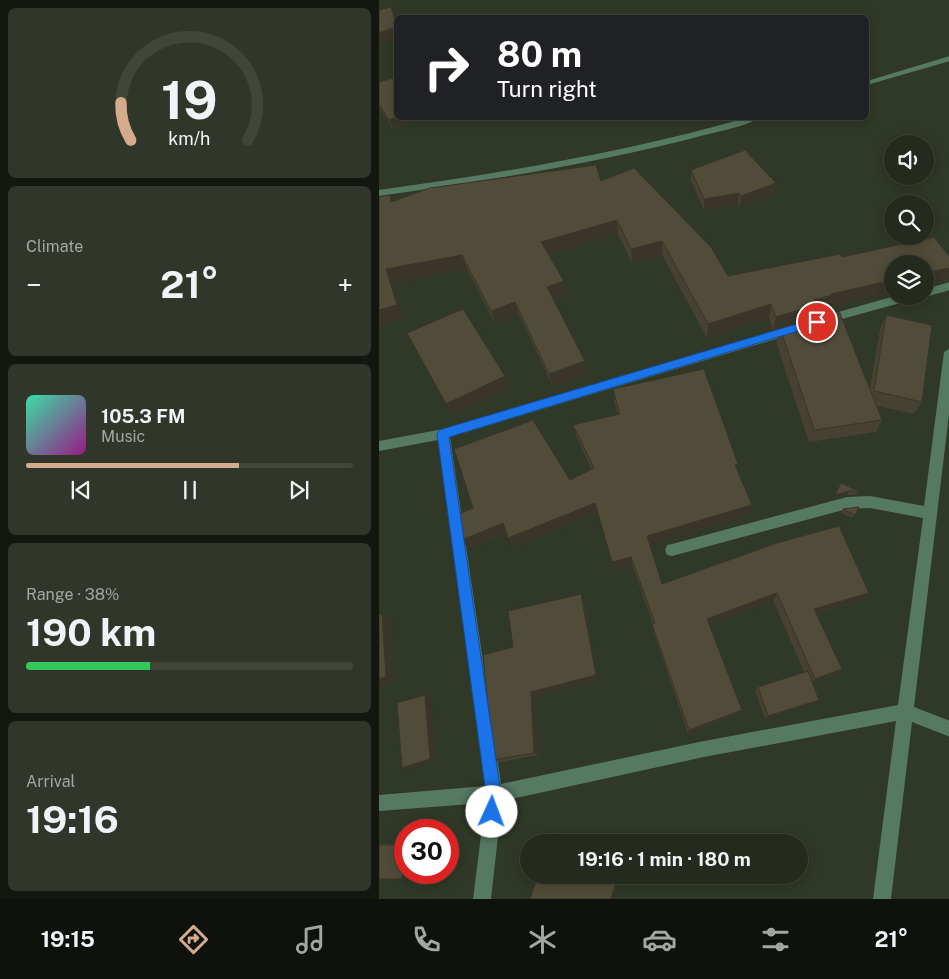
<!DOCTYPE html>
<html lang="en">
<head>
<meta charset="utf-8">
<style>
	body { margin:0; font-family:"Public Sans",sans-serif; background:#30362a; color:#f1f3f6; height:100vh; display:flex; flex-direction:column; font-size:19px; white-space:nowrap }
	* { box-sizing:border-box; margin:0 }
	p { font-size:16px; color:#a3a7a4 }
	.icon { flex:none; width:28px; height:28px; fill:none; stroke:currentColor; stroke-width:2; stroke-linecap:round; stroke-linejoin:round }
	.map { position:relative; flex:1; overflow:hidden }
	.sheet { display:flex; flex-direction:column; gap:8px; padding:8px; background:#141710; width:379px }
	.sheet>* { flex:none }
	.guide { position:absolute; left:15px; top:15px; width:475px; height:105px; border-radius:8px; box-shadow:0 2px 12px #0003,0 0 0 1px #41463b; background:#202124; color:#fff; overflow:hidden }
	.buttons { position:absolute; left:505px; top:135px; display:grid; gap:10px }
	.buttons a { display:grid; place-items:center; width:50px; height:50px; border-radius:50%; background:#242a1d; box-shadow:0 2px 12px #0003,0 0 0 1px #41463b; font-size:25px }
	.speed { position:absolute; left:15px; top:819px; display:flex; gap:10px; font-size:25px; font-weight:700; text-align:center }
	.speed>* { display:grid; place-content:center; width:65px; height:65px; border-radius:50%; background:#242a1d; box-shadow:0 2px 12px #0003,0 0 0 1px #41463b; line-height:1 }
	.speed .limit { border:8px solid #d22; background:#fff; color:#111 }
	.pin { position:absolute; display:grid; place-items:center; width:42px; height:42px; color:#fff; margin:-21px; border:2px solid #fff; border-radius:50%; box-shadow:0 1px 5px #0007 }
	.me { position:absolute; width:55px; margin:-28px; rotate:2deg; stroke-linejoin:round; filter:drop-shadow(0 0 4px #0008) }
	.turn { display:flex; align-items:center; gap:18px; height:105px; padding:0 20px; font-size:22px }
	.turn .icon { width:65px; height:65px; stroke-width:2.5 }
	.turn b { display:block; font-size:35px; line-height:42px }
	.big { font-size:38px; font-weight:700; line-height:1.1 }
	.sheet .widget { flex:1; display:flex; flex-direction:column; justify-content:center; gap:8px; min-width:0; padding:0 18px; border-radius:8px; background:#30362a }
	.sheet .dial { align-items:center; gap:0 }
	.dial svg { height:130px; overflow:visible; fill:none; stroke:#41463b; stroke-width:7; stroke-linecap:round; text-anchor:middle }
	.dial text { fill:#f1f3f6; stroke:none }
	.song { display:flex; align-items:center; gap:15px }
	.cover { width:60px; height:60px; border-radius:8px; background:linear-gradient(135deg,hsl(160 70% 55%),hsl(310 70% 35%)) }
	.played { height:5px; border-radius:2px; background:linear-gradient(90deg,#d6ab8b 65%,#41463b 65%) }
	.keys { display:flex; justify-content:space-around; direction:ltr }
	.heat { display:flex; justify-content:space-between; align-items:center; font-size:28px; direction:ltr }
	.charge { height:8px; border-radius:4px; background:linear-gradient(90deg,#34c759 38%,#41463b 0) }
	.trip { position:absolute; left:141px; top:834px; width:288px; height:50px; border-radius:25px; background:#242a1d; box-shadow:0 2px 12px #0003,0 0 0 1px #41463b; font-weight:700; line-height:50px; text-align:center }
	.tabs { display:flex; height:80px; justify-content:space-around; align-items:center; background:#0e110c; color:#a3a7a4 }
	.tabs .icon { width:35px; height:35px }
	.tabs .on { color:#d6ab8b }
	.tabs b { font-size:22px; color:#f1f3f6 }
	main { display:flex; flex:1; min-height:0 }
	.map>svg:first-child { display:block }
</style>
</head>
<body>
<main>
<section class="sheet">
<div class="widget dial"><svg viewBox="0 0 100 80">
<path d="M14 69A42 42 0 1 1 86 69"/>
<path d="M14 69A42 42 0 0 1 8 46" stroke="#d6ab8b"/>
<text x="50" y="56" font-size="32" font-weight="700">19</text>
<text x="50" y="72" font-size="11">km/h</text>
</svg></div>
<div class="widget"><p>Climate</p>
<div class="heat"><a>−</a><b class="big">21°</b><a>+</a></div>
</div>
<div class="widget">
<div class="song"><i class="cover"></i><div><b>105.3 FM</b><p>Music</p></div></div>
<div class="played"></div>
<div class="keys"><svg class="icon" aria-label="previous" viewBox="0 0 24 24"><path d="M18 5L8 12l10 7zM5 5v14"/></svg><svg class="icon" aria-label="pause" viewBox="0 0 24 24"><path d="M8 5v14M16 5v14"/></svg><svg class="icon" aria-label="next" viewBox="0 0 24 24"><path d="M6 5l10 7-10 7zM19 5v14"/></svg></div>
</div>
<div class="widget"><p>Range · 38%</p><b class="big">190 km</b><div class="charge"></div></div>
<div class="widget"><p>Arrival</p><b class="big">19:16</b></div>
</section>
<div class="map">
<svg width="571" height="899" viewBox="0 0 571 899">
	<rect width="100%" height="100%" fill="#303827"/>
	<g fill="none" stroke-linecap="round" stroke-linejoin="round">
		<!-- minor -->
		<path fill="#567964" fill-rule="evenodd" d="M571,56V61L488,85V81Z
			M367,118H379C370,126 332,133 318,137C213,164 107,181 0,196V190C124,173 247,152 367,118Z
			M571,282V290L546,297L544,296H546V289Z
			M516,296H537L532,300L445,324L439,320L445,316Z
			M416,325L420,326L422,329L420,332L71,437L122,784L325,741L519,705L544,518L491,508L468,509L293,556L288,555L286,550L288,545L293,544L468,497L491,496L545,506L565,352L571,348V406L535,707L571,721V737L533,722L512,899H494L517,721L325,757L123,801L112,899H94L106,803L0,811V795L106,786L59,440L0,451V441L64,429Z"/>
	</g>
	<!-- wall -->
	<path fill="#464131" d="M0,82L18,118H50L14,129L0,107Z
		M312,170L397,183L395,194L361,207L359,204L325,210L312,181Z
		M222,181L349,276L463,257H571V279L570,280L546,286V264H514V293L449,307V309L394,330L390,318L328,338L283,255L253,263L239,234L169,255L185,281L188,295L175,300L206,361L209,374L174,387L140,315L116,324L88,269L14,283L25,318L0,326V197L14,202Z
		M507,315L543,402L535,414L498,406L503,420L497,432L430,442L397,342L401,328L491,388L501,329Z
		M234,389L358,469L373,505L370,515L271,544L283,584L398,543L483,600L438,614L463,669L457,675L433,683L440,700L435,703L386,719L376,691L379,687L425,672L394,600L330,625L363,710L360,714L309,734L274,630V624L253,565L235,570L219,513L134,547L128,533L89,549L191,480L212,469L197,436L194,425L239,415L235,401Z
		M462,483L479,491L477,495H468L454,499Z
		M464,509L476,515L473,518L462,513Z
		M205,601L219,680L157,696L160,755L121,762L114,760L109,708Z
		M0,844H26V872L31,877L23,879H0Z"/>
	<!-- shaded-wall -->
	<path fill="#393528" d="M18,27V40L0,45V33Z
		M18,118H50L14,129L10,120Z
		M397,183L395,194L361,207L362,196Z
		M360,193L359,204L325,210V199Z
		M238,220L239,234L165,256L162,242Z
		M283,241V255L253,263L252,249Z
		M83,255L88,269L14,283L25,318L0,326V310L7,269Z
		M571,268L570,280L546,286V273Z
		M514,280V293L449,307V309L444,310L443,316L394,330L397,317L435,300L452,294Z
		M185,281L188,295L171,301L168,287Z
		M136,302L140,315L116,324L112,311Z
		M392,304L390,318L328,338L329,324Z
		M206,361L209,374L174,387L170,374Z
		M126,376L131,389L73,416L67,404Z
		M470,491L468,495L454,499L456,495Z
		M216,503L219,513L134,547L129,538Z
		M373,505L370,515L269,545L268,536Z
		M124,523L129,532L89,549L83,540Z
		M252,557L253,565L235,570L233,562Z
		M398,593L394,600L326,626L328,619Z
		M490,593L483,600L430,616L435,609Z
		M202,594L205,601L219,680L157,696L160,755L155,753L152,692Z
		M3,614L13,621L16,682L0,686Z
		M463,669L457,675L431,684L436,679Z
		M46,695L52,698L58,761L31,769L23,768Z
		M440,700L435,703L386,719L389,716Z
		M363,710L360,714L309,734L310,730Z
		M173,832H178L211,842H203Z
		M26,861V872H32L31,877L23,879Z
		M239,875H240L234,899H232Z"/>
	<!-- building -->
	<path fill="#514c39" stroke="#393528" d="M12,7L18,27L0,33V10Z
		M18,77V117L10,120L0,104V82Z
		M366,150L397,183L362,196L360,193L325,199L312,170Z
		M217,165L222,181L255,168L332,247L349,276L461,254L463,257L555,237L571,257V268L546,273V264H514V280L452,294L453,295L435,300L447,302L397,317L392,304L329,324L283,241L252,249L238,220L162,242L185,281L168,287L206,361L170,374L136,302L112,311L83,255L7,269L18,305L0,310V197L11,195L12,202L51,188Z
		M84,309L126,376L67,404L28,333Z
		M460,311L503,420L435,430L401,328Z
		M507,315L553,325L543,402L495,391Z
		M325,369L359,464L356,465L373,505L268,536L283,584L398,543L460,526L490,593L435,609L463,669L436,679L398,593L328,619L363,710L310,730L273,624L276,623L252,557L233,562L216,503L129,538L124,523L83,540L79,514L94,508L75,449L154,420L191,480L215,468L194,425L241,414L234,389Z
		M462,483L479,491H470L456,495Z
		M480,507L476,515L464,509Z
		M202,594L217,675L152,692L155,753L114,760L107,708H109L104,655L134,647L129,611Z
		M3,614L7,677L0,679V615Z
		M429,671L440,700L389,716L379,687Z
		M46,695L51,759L23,768L18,703Z
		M173,832L203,842H169Z
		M0,845H26V861L23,879H0Z
		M159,875H239L232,899H151Z"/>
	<!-- route -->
	<path fill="#1a73e8" stroke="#114b97" d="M438,318L442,319V324L70,437L122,794L118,817L113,819L108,817L105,812L107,794L58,434L60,430Z"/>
</svg>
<div class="buttons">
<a><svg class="icon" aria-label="sound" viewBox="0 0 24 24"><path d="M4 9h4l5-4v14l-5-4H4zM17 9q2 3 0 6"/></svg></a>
<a><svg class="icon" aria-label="search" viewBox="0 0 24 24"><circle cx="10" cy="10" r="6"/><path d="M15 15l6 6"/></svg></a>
<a><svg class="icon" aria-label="layers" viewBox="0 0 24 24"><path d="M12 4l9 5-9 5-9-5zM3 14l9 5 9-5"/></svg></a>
</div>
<div class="speed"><div class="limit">30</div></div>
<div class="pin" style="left:438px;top:322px;background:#d93025"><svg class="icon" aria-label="arrive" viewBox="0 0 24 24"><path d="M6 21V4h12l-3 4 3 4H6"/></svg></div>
<svg class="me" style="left:113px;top:812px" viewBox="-20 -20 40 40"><circle r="19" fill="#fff"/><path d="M0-13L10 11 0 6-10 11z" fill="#1a73e8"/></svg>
<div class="trip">19:16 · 1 min · 180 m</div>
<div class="guide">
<div class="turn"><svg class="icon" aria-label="right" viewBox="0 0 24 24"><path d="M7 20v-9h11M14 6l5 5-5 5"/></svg><div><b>80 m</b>Turn right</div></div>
</div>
</div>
</main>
<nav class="tabs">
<b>19:15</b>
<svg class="icon on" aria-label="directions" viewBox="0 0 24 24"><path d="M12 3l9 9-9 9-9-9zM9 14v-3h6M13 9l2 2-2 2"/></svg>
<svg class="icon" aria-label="music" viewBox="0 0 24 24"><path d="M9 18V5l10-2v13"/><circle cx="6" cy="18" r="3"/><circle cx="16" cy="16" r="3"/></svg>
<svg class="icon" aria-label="phone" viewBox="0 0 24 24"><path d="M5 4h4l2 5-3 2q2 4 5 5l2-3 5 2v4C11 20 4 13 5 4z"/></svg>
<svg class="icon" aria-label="climate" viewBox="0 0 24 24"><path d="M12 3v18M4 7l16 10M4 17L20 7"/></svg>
<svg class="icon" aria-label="car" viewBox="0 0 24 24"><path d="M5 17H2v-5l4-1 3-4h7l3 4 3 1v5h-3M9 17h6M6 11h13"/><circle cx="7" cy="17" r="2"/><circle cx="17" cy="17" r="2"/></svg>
<svg class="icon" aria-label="filters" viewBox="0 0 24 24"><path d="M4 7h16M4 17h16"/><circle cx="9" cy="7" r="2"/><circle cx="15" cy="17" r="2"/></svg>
<b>21°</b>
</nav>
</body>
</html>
